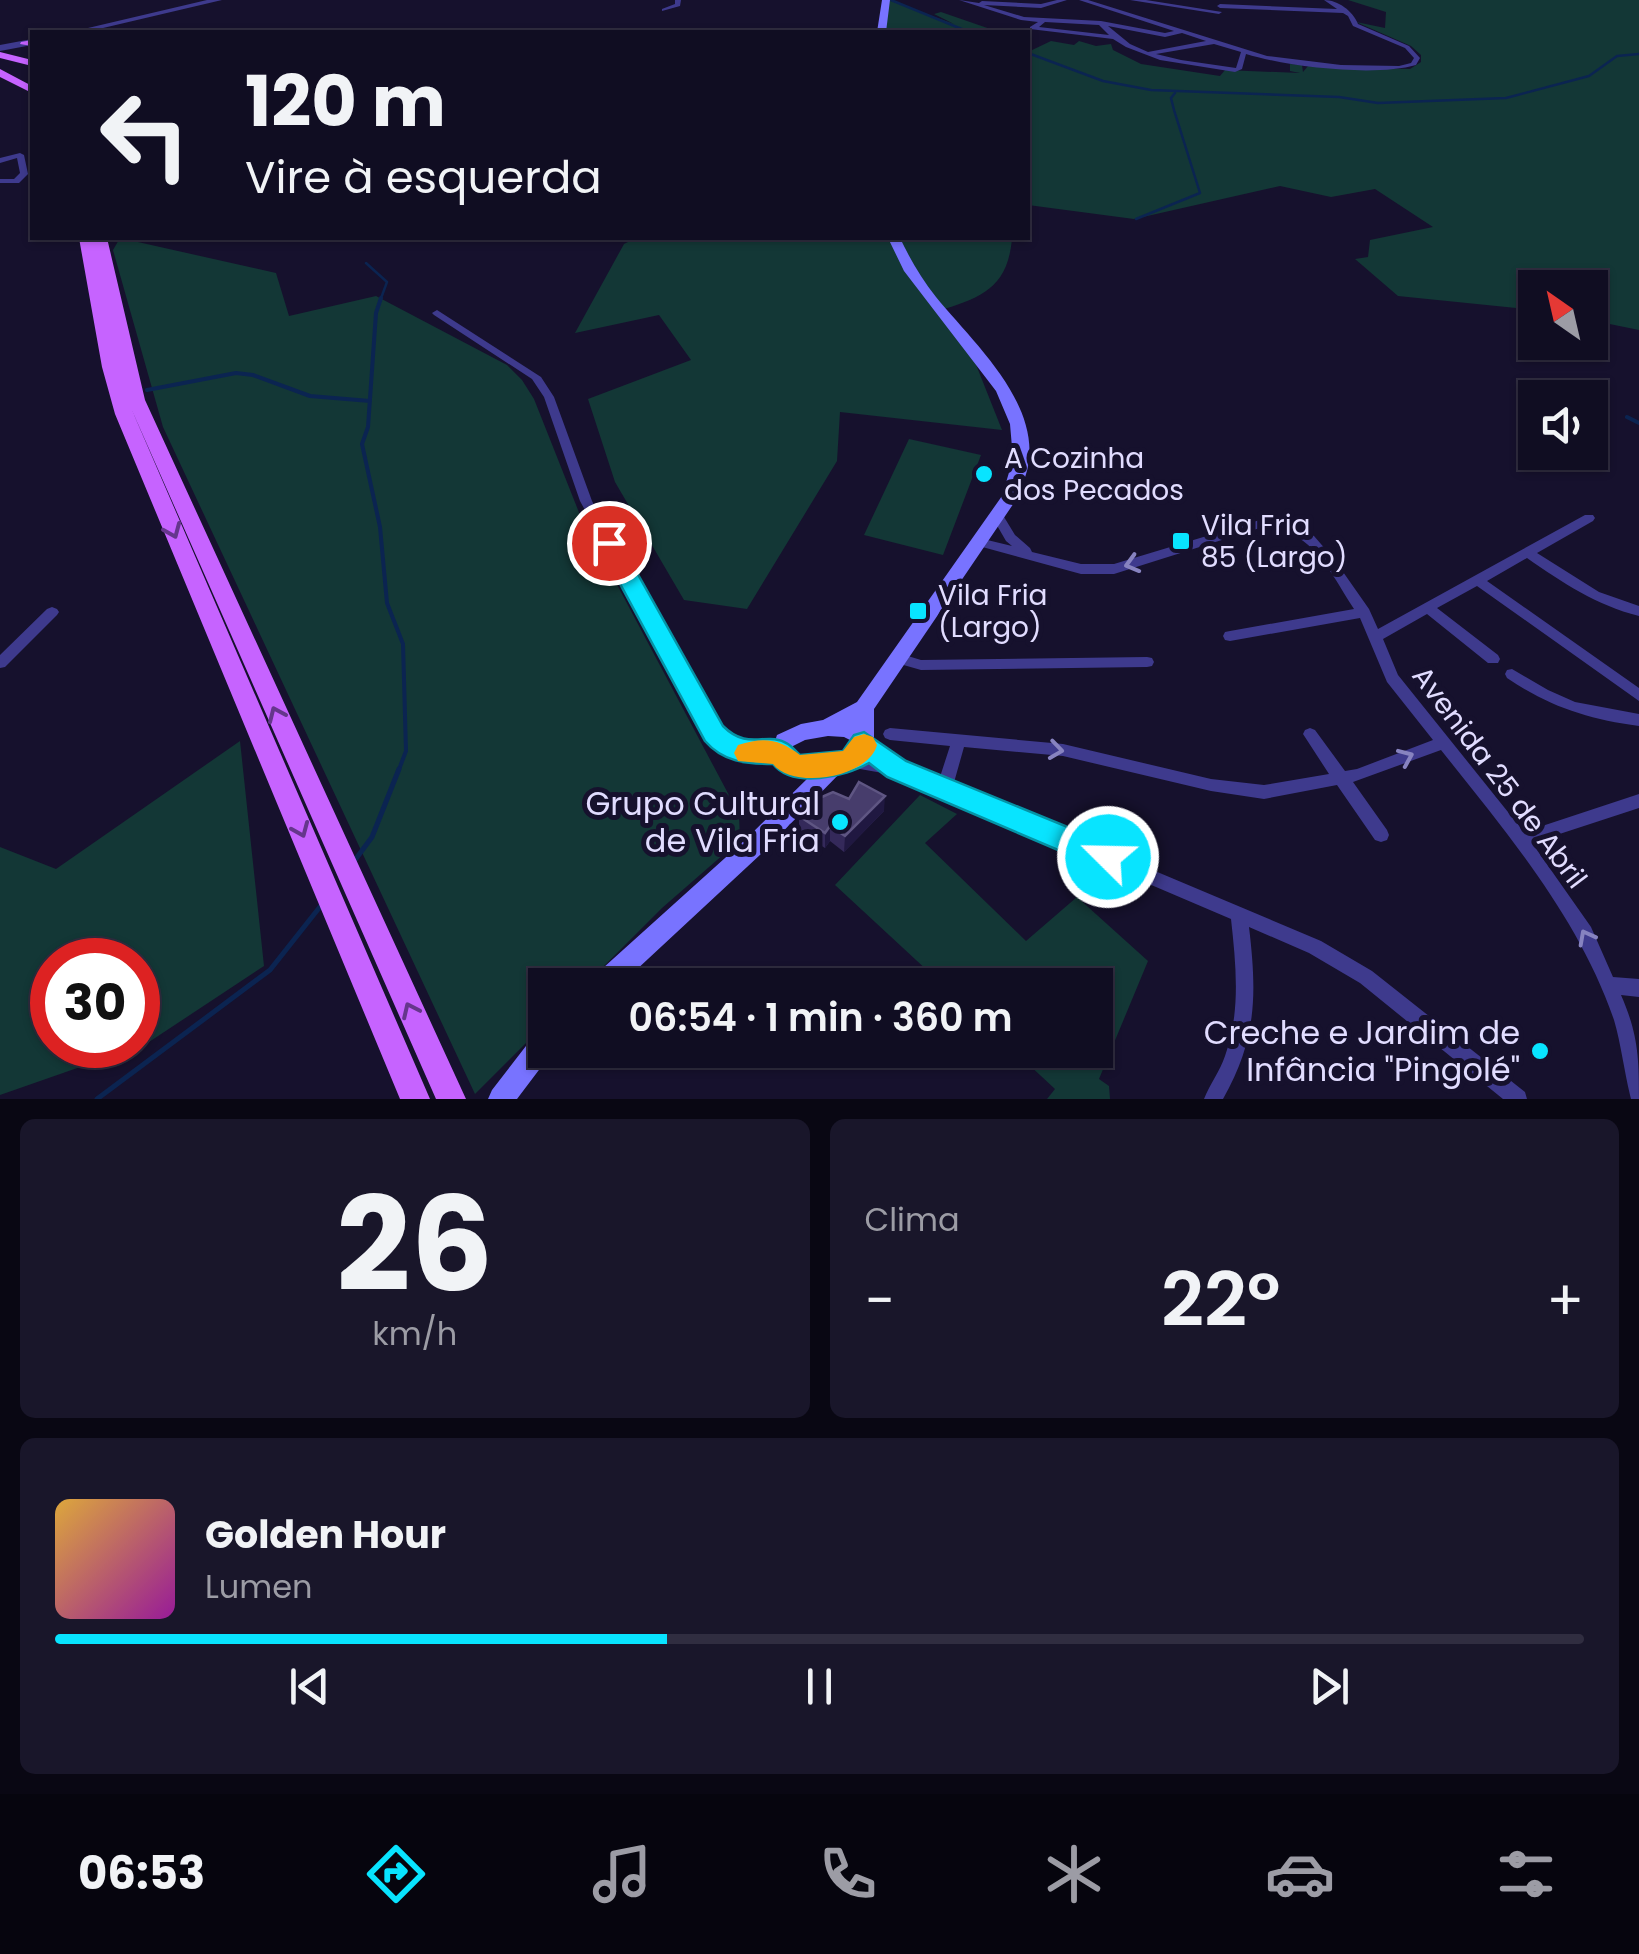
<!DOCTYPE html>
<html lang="pt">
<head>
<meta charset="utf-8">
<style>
	body { margin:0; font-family:Poppins,sans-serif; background:#19162a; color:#f1f3f6; height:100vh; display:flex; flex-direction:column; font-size:38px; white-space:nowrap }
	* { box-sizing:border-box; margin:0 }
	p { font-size:32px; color:#9c9ca5 }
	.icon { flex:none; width:55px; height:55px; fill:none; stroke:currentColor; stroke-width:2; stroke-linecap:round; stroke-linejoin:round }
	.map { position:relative; height:1099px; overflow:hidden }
	.side { display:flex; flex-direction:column; gap:20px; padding:20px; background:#090713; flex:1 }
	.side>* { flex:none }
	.hud { position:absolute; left:30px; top:30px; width:1000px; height:210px; border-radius:0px; box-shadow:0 2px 8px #0004,0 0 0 2px #302d40; background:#100d22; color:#f1f3f6; overflow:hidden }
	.needle { width:65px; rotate:326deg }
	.controls { position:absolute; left:1518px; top:270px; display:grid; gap:20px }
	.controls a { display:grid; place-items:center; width:90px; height:90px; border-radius:0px; background:#100d22; box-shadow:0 2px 8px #0004,0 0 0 2px #302d40; font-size:50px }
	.speed { position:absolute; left:30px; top:938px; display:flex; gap:20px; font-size:50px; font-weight:700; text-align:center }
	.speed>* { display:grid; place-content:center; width:130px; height:130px; border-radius:50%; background:#100d22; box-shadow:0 2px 8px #0004,0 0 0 2px #302d40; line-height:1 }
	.speed .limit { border:15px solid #d22; background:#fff; color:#111 }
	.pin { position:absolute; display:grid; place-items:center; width:85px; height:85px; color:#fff; margin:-42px; border:5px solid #fff; border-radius:50%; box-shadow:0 2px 10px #0007 }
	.me { position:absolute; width:110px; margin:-55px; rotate:293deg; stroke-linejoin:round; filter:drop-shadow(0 0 8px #0008) }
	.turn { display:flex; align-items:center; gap:35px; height:210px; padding:0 50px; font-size:45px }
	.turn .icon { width:130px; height:130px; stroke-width:2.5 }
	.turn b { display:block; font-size:70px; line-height:85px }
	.big { font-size:75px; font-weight:600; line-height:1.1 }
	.side .widget { flex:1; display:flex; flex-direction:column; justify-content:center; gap:15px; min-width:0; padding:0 35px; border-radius:15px; background:#19162a }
	.side .dial { align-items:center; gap:0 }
	.dial b { font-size:130px; line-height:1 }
	.song { display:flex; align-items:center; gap:30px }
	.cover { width:120px; height:120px; border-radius:15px; background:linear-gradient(135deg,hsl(40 70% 55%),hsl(300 70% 35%)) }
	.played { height:10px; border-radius:5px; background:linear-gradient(90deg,#08e4ff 40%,#302d40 40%) }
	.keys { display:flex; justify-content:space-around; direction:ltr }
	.heat { display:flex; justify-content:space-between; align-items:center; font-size:55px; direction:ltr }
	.side .tiles { flex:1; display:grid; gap:20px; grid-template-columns:1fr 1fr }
	.widget:last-child { grid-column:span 2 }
	.trip { position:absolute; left:528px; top:968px; width:585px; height:100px; border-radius:0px; background:#100d22; box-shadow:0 2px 8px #0004,0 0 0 2px #302d40; font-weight:600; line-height:100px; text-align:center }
	.tabs { display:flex; height:160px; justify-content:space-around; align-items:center; background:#06050e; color:#9c9ca5 }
	.tabs .icon { width:70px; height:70px }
	.tabs .selected { color:#08e4ff }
	.tabs b { font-size:45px; color:#f1f3f6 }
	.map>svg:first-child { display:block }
</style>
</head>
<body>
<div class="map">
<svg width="1639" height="1099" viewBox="0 0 1639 1099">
	<rect width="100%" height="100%" fill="#16112d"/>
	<!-- green -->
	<path fill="#133736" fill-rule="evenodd" d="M888,0L954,24L934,14L941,12L996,31L878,32Z
		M1348,0H1639V330L1590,320V288H1535V310L1398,296L1355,259L1368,257L1370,240L1433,227L1375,189L1331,197L1280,186L1134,219L1028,205V52L1051,41L1074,45L1079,41L1096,46L1111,44L1113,50L1141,64L1220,76L1225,70L1300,73L1290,71V64L1302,65L1303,72L1308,66L1410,69L1421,62V55L1411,46L1356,22L1385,28L1386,12Z
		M120,238L276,273L289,316L376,296L507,365L522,380L534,399L580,515L739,814L740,840L662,908L585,985H545V1024L475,1094L163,427L113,250Z
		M636,238H1012C1008,288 981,298 938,311L973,357L1002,430L840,412L837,461L747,609L684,600L615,482L588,399L691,360L659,315L575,333L624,244Z
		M909,439L981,455L943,555L864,535Z
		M240,741L264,966L146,1044L0,1095V847L56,869ZM52,960H138V1045H52Z
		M920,795L957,814L925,843L1026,941L1077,897L1148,961L1099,1079L1109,1086L1110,1099H1047L1055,1089L1013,1050H1095V985H943L835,885Z"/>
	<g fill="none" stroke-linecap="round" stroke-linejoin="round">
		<!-- stream-far2 -->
		<path stroke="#0b2451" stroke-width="2.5" d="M891,0L969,32
			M1028,53L1103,81L1151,90L1339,97L1378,103L1506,98L1589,76L1617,56L1639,54
			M1136,219L1200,193L1174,110L1171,98L1175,93
			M366,263L387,282L380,301"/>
		<!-- stream-far1 -->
		<path stroke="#0b2451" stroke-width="4" d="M381,298L376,313L368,427L362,444L380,527L387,603L403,644L406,751L398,772
			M147,390L236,373L253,375L310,396L370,401
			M1627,417L1639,423"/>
		<!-- stream -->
		<path stroke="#0b2451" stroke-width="5" d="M355,860L372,837L399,769
			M97,1099L270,970L323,903"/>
		<!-- minor -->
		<path fill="#3e3a8d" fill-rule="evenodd" d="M675,0H681L680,6L662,11V9L675,4Z
			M959,0L979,3L982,1L1041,4L1057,0H1067L1041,8L984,5L1024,17L1101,21L1165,33L1174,31L1079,0H1088L1267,56L1341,65L1399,66L1411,63L1414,58L1405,48L1353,26L1348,16L1343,13L1220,8L1217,6L1220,4L1337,9L1324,0C1338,0 1353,11 1358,24L1409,46L1420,58L1416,65C1375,77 1288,67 1246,54L1242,69L1235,72L1160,60L1126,47L1113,39L1030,29V27L1038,22L1021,20ZM1045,22L1099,25L1109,35L1039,27ZM1108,26L1165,37L1182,33L1206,41L1148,52L1130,44ZM1214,44L1241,52L1236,68L1181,60L1156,54Z
			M1130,0H1146L1222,12L1219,14Z
			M20,153L24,155L28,174L19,183H0V179H14L20,173L17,158L0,163V158Z
			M437,310L541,377L554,397L592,501L719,729L736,743L786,749L788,753L786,757L781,759L732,755L727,753L709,737L580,501L544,397L532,379L434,315L432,313Z
			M997,511L1001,512L1015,535L1030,548L1032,552L1081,564H1114L1263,519L1289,524L1314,536L1334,559L1369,609L1378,629L1585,515H1593L1595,518L1593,521L1537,553L1599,592L1639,606V616C1596,605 1563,583 1527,558L1487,581L1639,688V701L1477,586L1437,608L1498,655L1500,659L1498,663H1488L1427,614L1383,639L1398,675L1524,832L1639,794V808L1532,843L1591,927L1613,977L1639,979V997L1621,995C1638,1034 1639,1057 1639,1099H1631L1630,1095C1624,1070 1621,1044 1614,1020C1579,918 1507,833 1441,750L1353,782L1387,830L1389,835L1387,840L1381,842L1375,840L1337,785L1264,799L1211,791L1063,756L964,747L953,786L1321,941L1372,971L1525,1092L1527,1099H1503L1360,983L1309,953L1249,927C1257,994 1257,1039 1223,1099H1204C1210,1084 1220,1071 1225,1056C1241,1012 1236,965 1231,919L894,775L843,766L841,762L843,758L848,756L896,763L939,780L950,746L890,740L885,738L883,734L885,730L890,728L1063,744L1211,779L1264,785L1329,774L1303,734L1305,730L1310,728L1315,730L1345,771L1357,769L1433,740L1387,682L1360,618L1230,641L1225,640L1223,636L1225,632L1230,631L1354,609C1336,582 1319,544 1287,532C1280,529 1271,529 1263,527L1114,574H1081L975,545L973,542L979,538L1012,546L1006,541L991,515Z
			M52,607L57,609L59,612L57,615L5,667L0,668V655L47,609Z
			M898,653L921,660L1147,657L1152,658L1154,662L1152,666L1147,667L921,670L893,662L891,658L893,654Z
			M1512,669L1548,690L1575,702L1639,714V726C1588,719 1550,707 1507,678L1505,674L1507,670Z"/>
		<!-- tertiary -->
		<path fill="#3e3a8d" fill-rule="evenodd" d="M207,0H222L86,32H71Z
			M32,39V45L0,51V45Z"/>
		<!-- secondary -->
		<path fill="#7873ff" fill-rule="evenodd" d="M882,0H890L886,32H877Z
			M888,238H900C910,259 921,278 936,297C971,340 1036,398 1029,460C1028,472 1022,485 1018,497L874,709V749L864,764L842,771L761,854L620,985H590L593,977L745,840L810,776C793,775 779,769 771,753L777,735L801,724L823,720L857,702L1002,496L1013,459L1010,424L996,391L904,271ZM828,736L844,737L854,742V747C839,759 808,763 792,751L793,746L805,740Z
			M545,1029V1050H554L517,1099H488L492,1090L536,1033Z"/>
		<!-- primary -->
		<path fill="#c663ff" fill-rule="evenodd" d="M32,40V46L20,44L21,42Z
			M0,52L32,60V66L0,58Z
			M0,69L32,86V93L0,77Z
			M79,238H107L145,400L466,1099H436L131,408L430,1099H400L115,414L102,367Z"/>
	</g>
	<!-- wall -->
	<path fill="#34295a" d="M822,797L849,799L884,811L844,852L830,841L825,848L799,832V816Z"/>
	<!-- shaded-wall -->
	<path fill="#201841" d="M885,796L884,811L844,852L845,836Z
		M830,826V841L825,848V833Z"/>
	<!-- building -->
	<path fill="#473d6c" stroke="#5f5683" stroke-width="2.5" d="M859,782L885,796L845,836L830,826L825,833L799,816L817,794L822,797L833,792L849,799Z"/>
	<!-- one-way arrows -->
	<defs><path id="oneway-chevron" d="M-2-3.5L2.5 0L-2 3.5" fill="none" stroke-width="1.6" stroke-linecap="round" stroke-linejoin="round" transform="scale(2.5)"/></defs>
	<g stroke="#65368c">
		<use href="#oneway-chevron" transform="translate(173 531) rotate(67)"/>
		<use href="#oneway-chevron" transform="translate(276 714) rotate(-114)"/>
		<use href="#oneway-chevron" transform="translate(301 830) rotate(67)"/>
		<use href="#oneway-chevron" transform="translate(410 1010) rotate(-115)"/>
	</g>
	<g stroke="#8783c0">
		<use href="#oneway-chevron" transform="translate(1132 564) rotate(164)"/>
		<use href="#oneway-chevron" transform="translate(1056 750) rotate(8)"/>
		<use href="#oneway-chevron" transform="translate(1406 757) rotate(-23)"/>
		<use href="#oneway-chevron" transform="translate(1586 937) rotate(-118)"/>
	</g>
	<!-- route -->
	<path fill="#08e4ff" stroke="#0594a6" stroke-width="2.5" d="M609,535L617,537L723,726C749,752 767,730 788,744C793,747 796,752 800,755L843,751L854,735L864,732L906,761L1119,848L1123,857L1119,867L1108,870L1098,867L887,777L869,763C845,777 793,789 773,764C746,764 723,762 705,741L598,543Z"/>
	<!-- slow -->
	<path fill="#f59e0b" d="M864,734L873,737L877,745C868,778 793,790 773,764L738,761L734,753L738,745C766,736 780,740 800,755L843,751L854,737Z"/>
	<!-- markers -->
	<g fill="#08e4ff" stroke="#16112d" stroke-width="4">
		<circle cx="984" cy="474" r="10"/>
		<rect x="1171" y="531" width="20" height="20" rx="5"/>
		<rect x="908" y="601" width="20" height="20" rx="5"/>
		<circle cx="840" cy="822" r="10"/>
		<circle cx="1540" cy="1051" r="10"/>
	</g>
	<g text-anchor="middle" stroke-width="10" stroke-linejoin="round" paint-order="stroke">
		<!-- poi labels -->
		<g font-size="28" fill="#e1dcff" stroke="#16112d" text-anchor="start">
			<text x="1004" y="468">A Cozinha<tspan x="1004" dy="32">dos Pecados</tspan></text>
			<text x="1201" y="535">Vila Fria<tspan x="1201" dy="32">85 (Largo)</tspan></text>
			<text x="938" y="605">Vila Fria<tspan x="938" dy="32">(Largo)</tspan></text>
		</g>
		<!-- street labels -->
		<g font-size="28" fill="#e1dcff" stroke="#16112d">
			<text transform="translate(1500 777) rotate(53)" y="10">Avenida 25 de Abril</text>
		</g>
		<!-- near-poi labels -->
		<g font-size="32" fill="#e1dcff" stroke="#16112d" text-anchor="end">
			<text x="820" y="815">Grupo Cultural<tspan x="820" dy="37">de Vila Fria</tspan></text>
			<text x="1520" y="1044">Creche e Jardim de<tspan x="1520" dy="37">Infância "Pingolé"</tspan></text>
		</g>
	</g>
</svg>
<div class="controls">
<a><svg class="needle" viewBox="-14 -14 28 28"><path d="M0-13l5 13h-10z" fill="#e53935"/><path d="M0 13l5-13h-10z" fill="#9c9ca5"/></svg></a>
<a><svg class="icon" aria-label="sound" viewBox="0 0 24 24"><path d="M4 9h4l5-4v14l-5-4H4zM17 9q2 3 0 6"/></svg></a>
</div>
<div class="speed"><div class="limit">30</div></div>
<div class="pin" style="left:609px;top:543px;background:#d93025"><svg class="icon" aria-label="arrive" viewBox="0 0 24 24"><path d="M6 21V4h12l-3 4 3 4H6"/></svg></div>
<svg class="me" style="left:1108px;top:857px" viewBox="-20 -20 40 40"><circle r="17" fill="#08e4ff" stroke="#fff" stroke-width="3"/><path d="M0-11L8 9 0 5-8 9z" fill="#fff"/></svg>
<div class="trip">06:54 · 1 min · 360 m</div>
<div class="hud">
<div class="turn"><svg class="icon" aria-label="left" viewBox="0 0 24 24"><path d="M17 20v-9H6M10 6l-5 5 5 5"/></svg><div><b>120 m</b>Vire à esquerda</div></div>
</div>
</div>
<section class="side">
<div class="tiles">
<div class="widget dial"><b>26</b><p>km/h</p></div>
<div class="widget"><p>Clima</p>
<div class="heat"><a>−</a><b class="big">22°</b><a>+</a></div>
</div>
<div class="widget">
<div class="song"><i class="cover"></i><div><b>Golden Hour</b><p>Lumen</p></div></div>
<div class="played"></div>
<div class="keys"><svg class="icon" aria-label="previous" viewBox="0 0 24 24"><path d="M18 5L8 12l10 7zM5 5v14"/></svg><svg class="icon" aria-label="pause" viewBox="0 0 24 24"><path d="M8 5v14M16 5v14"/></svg><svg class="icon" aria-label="next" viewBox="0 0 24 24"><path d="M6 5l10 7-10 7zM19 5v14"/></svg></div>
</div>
</div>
</section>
<nav class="tabs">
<b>06:53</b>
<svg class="icon selected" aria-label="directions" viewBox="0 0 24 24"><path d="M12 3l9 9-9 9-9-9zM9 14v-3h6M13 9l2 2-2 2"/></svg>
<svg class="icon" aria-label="music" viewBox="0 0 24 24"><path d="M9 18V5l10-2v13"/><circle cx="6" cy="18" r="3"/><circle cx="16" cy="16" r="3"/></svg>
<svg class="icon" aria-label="phone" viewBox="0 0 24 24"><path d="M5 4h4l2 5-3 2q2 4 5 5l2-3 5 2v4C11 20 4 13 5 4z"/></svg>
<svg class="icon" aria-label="climate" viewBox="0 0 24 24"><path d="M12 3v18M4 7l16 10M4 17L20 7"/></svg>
<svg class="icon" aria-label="car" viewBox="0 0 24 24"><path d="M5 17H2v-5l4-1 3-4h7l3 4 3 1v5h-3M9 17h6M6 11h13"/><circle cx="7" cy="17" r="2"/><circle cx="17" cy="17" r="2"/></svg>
<svg class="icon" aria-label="filters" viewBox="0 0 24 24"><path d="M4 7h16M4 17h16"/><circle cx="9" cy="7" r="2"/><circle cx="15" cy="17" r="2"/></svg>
</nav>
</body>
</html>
